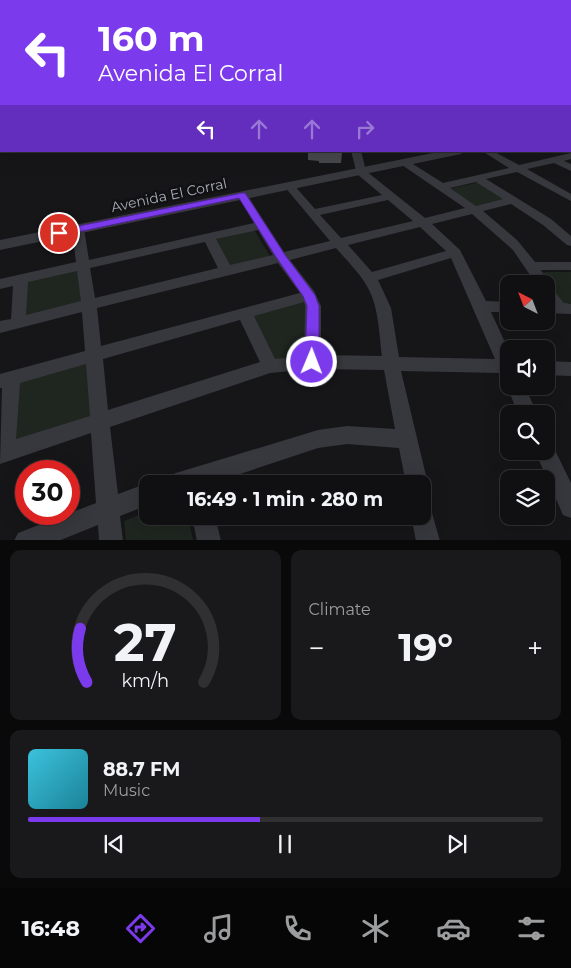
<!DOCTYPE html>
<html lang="en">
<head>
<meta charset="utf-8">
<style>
	body { margin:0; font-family:Montserrat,sans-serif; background:#19191b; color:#f1f3f6; height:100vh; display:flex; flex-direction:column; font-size:19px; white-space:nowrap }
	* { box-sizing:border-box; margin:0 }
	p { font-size:16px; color:#9c9d9f }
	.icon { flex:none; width:28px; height:28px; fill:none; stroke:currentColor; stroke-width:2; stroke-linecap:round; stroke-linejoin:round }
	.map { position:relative; height:540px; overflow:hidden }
	.side { display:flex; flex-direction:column; gap:10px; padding:10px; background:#09090a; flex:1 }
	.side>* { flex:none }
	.top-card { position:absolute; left:0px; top:0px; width:571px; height:152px; box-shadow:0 5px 20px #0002,0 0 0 1px #303032; background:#7c3aed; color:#fff; overflow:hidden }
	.needle { width:32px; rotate:318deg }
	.controls { position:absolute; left:500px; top:275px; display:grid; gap:10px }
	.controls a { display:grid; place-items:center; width:55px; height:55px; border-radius:10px; background:#101012; box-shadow:0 5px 20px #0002,0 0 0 1px #303032; font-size:25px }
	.speed { position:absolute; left:15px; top:460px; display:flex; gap:10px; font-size:25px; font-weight:700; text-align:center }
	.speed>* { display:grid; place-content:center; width:65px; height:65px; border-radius:50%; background:#101012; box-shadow:0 5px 20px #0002,0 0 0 1px #303032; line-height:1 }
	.speed .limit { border:8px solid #d22; background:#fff; color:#111 }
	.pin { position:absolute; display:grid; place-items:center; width:42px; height:42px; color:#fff; margin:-21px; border:2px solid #fff; border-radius:50%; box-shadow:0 1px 5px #0007 }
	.me { position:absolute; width:55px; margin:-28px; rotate:1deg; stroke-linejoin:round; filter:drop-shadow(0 0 4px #0008) }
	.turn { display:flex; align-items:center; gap:18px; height:105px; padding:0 15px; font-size:22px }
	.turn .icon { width:65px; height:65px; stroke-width:2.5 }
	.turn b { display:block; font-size:35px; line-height:42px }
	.lanes { display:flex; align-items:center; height:48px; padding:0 15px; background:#0003; justify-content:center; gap:25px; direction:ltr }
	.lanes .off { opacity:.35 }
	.big { font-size:38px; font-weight:700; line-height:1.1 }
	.side .widget { flex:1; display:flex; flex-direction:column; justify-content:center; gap:8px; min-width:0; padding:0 18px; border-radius:10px; background:#19191b }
	.side .dial { align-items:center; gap:0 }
	.dial svg { height:130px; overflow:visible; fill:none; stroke:#303032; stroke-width:7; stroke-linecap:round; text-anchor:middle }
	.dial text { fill:#f1f3f6; stroke:none }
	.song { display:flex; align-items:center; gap:15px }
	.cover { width:60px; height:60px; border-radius:8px; background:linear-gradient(135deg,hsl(190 70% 55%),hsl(190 70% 35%)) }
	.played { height:5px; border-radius:2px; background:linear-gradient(90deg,#7c3aed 45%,#303032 45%) }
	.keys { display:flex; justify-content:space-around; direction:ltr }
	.heat { display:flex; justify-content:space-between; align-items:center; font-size:28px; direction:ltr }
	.side .tiles { flex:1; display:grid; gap:10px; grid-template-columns:1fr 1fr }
	.widget:last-child { grid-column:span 2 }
	.trip { position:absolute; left:139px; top:475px; width:292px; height:50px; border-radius:10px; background:#101012; box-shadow:0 5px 20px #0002,0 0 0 1px #303032; font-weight:700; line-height:50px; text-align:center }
	.menu { display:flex; height:80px; justify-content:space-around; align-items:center; background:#060607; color:#9c9d9f }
	.menu .icon { width:35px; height:35px }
	.menu .current { color:#7c3aed }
	.menu b { font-size:22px; color:#f1f3f6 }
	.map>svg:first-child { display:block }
</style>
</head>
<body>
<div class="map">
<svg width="571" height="541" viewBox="0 0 571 541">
	<rect width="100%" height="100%" fill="#161618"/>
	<!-- green -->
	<path fill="#1e261f" d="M481,182L508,198L472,207L448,189Z
		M254,230L270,256L230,267L215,239Z
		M81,268L85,303L22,320L25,280Z
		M539,272H571V306H562Z
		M306,298L307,357L274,361L251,314Z
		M89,359L96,418L12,446L17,380Z
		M147,512L148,516H188L193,540H126L124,521Z"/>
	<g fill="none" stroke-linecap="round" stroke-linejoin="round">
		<!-- minor -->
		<path fill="#37383d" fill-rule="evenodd" d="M570,63H571V67H570Z
			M570,75H571V79H570Z
			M570,90H571V94H570Z
			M570,101H571V106H570Z
			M351,151H361L366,171L425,218L465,208L402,165V161H408L443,183L509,168L482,151H493L519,165L571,153V159L564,161L571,164V171L554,163L527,169L571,194V201L517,172L486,179L551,219L571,236V246L567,245L543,225L511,204L483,211L517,240L535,262H571V270H541L549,285L564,303L571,304V314L546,313V303H548L546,284H536L513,250L472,214L432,224L460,250L486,301L509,302V312H491L509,351V378L503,376L501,373L401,371L428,484L425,492L422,493V484H406L399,448L347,444L318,448L210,484H165L168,476L176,473L318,430L347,426L395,429L384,370L312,369L270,373L110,427L118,494L148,483L150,484H148V505L120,516L123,541H99L98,525L58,541H14L18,533L96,503L91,433L0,464L2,388H0V374L85,351L82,312L0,333V321L11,319L13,286L0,289V279L76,262L72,229L78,225L84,229L89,260L254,223L237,195L242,192L246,193L284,252L330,241L284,186L289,183L293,184L315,209L382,195L357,174ZM476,182L503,199L476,206L450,188ZM388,200L413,221L341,238L320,215ZM420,227L446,251L372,272L348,245ZM258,230L273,255L230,265L216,239ZM205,242L218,268L95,298L90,268ZM336,248C347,261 360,273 368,288C379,308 379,334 382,356L321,355V306L314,291L290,260ZM451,258L495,359L399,357L391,308L378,280ZM278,263L300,293L101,346L97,308ZM77,271L81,301L26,315L28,282ZM304,302L305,306L304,356L275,359L254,316ZM240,320L260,362L108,410L103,359ZM86,364L90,416L16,439L20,383Z
			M546,361L571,362V376L546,375Z
			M509,382V386H525L537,414H518L507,386Z
			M546,442L552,444L571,483V518L563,515L535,451H546Z
			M422,503L430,506L440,541H416L411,516H422Z
			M192,516H215L221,541H197Z"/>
		<!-- tertiary -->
		<path fill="#37383d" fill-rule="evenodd" d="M570,127H571V133H570Z
			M443,151H466L461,154L0,250V240Z"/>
	</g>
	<!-- wall -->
	<path fill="#47494d" d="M308,151H350V153H342L341,163H319V161L308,160Z"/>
	<!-- sky -->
	<linearGradient id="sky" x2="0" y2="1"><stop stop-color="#0c0c0d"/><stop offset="0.45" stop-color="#363c48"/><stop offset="1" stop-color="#363c48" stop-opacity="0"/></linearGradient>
	<rect width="571" height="139" fill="url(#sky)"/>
	<!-- route -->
	<path fill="#7c3aed" stroke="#51269a" d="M242,193H245L285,255L315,295L319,306V362L317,366L312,367L307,366L305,362L307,306L303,296L276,257L239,198L59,236L54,233L59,230Z"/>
	<g text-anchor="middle" stroke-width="5" stroke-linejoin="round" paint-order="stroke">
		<!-- street labels -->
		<g font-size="14" fill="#a8adb8" stroke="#111113">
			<text transform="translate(169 195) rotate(-12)" y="5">Avenida El Corral</text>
		</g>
	</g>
</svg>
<div class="controls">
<a><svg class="needle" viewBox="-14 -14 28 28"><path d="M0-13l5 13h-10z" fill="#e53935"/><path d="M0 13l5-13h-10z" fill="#9c9d9f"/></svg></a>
<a><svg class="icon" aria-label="sound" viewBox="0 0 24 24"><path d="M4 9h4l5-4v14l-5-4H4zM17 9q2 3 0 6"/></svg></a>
<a><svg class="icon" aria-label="search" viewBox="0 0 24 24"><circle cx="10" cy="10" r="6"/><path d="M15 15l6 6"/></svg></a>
<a><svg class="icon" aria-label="layers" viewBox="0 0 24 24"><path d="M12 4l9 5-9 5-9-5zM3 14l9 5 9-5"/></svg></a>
</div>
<div class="speed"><div class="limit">30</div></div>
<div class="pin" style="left:59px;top:233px;background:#d93025"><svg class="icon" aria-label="arrive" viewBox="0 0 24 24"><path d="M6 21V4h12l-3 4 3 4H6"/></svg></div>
<svg class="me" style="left:312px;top:362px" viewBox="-20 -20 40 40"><circle r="17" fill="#7c3aed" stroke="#fff" stroke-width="3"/><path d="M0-11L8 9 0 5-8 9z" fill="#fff"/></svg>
<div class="trip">16:49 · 1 min · 280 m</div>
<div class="top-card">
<div class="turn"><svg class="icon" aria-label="left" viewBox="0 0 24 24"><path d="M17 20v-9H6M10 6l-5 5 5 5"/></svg><div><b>160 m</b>Avenida El Corral</div></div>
<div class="lanes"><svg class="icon" aria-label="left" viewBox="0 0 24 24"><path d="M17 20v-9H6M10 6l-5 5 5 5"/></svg><svg class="icon off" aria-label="ahead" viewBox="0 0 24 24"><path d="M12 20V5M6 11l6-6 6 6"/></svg><svg class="icon off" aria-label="ahead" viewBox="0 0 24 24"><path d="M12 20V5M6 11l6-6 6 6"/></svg><svg class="icon off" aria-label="right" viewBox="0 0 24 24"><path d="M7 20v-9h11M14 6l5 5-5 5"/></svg></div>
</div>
</div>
<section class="side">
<div class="tiles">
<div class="widget dial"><svg viewBox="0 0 100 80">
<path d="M14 69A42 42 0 1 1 86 69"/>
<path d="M14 69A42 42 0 0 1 10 36" stroke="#7c3aed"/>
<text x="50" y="56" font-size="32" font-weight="700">27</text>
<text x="50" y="72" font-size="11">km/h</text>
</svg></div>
<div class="widget"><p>Climate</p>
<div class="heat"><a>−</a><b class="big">19°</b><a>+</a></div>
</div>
<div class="widget">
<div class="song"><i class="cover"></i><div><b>88.7 FM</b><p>Music</p></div></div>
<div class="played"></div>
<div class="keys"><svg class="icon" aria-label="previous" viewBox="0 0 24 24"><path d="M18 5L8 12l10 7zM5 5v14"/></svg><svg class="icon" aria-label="pause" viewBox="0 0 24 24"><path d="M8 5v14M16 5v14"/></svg><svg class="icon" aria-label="next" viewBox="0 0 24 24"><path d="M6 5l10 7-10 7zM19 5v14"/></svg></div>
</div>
</div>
</section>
<nav class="menu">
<b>16:48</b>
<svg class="icon current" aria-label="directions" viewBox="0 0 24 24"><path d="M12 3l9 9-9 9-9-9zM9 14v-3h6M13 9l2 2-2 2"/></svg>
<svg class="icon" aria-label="music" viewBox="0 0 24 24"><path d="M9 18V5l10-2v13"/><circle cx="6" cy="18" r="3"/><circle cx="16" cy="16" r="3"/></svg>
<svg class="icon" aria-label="phone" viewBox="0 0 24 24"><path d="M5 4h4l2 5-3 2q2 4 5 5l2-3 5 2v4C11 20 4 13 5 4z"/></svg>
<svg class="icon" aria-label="climate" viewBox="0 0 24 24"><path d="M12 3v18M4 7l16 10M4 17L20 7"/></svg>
<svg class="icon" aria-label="car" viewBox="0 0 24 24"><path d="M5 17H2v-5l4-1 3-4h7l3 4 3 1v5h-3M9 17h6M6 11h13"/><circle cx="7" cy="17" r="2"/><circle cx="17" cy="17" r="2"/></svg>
<svg class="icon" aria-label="filters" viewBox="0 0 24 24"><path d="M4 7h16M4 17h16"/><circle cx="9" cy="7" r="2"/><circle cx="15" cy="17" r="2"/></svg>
</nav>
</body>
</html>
